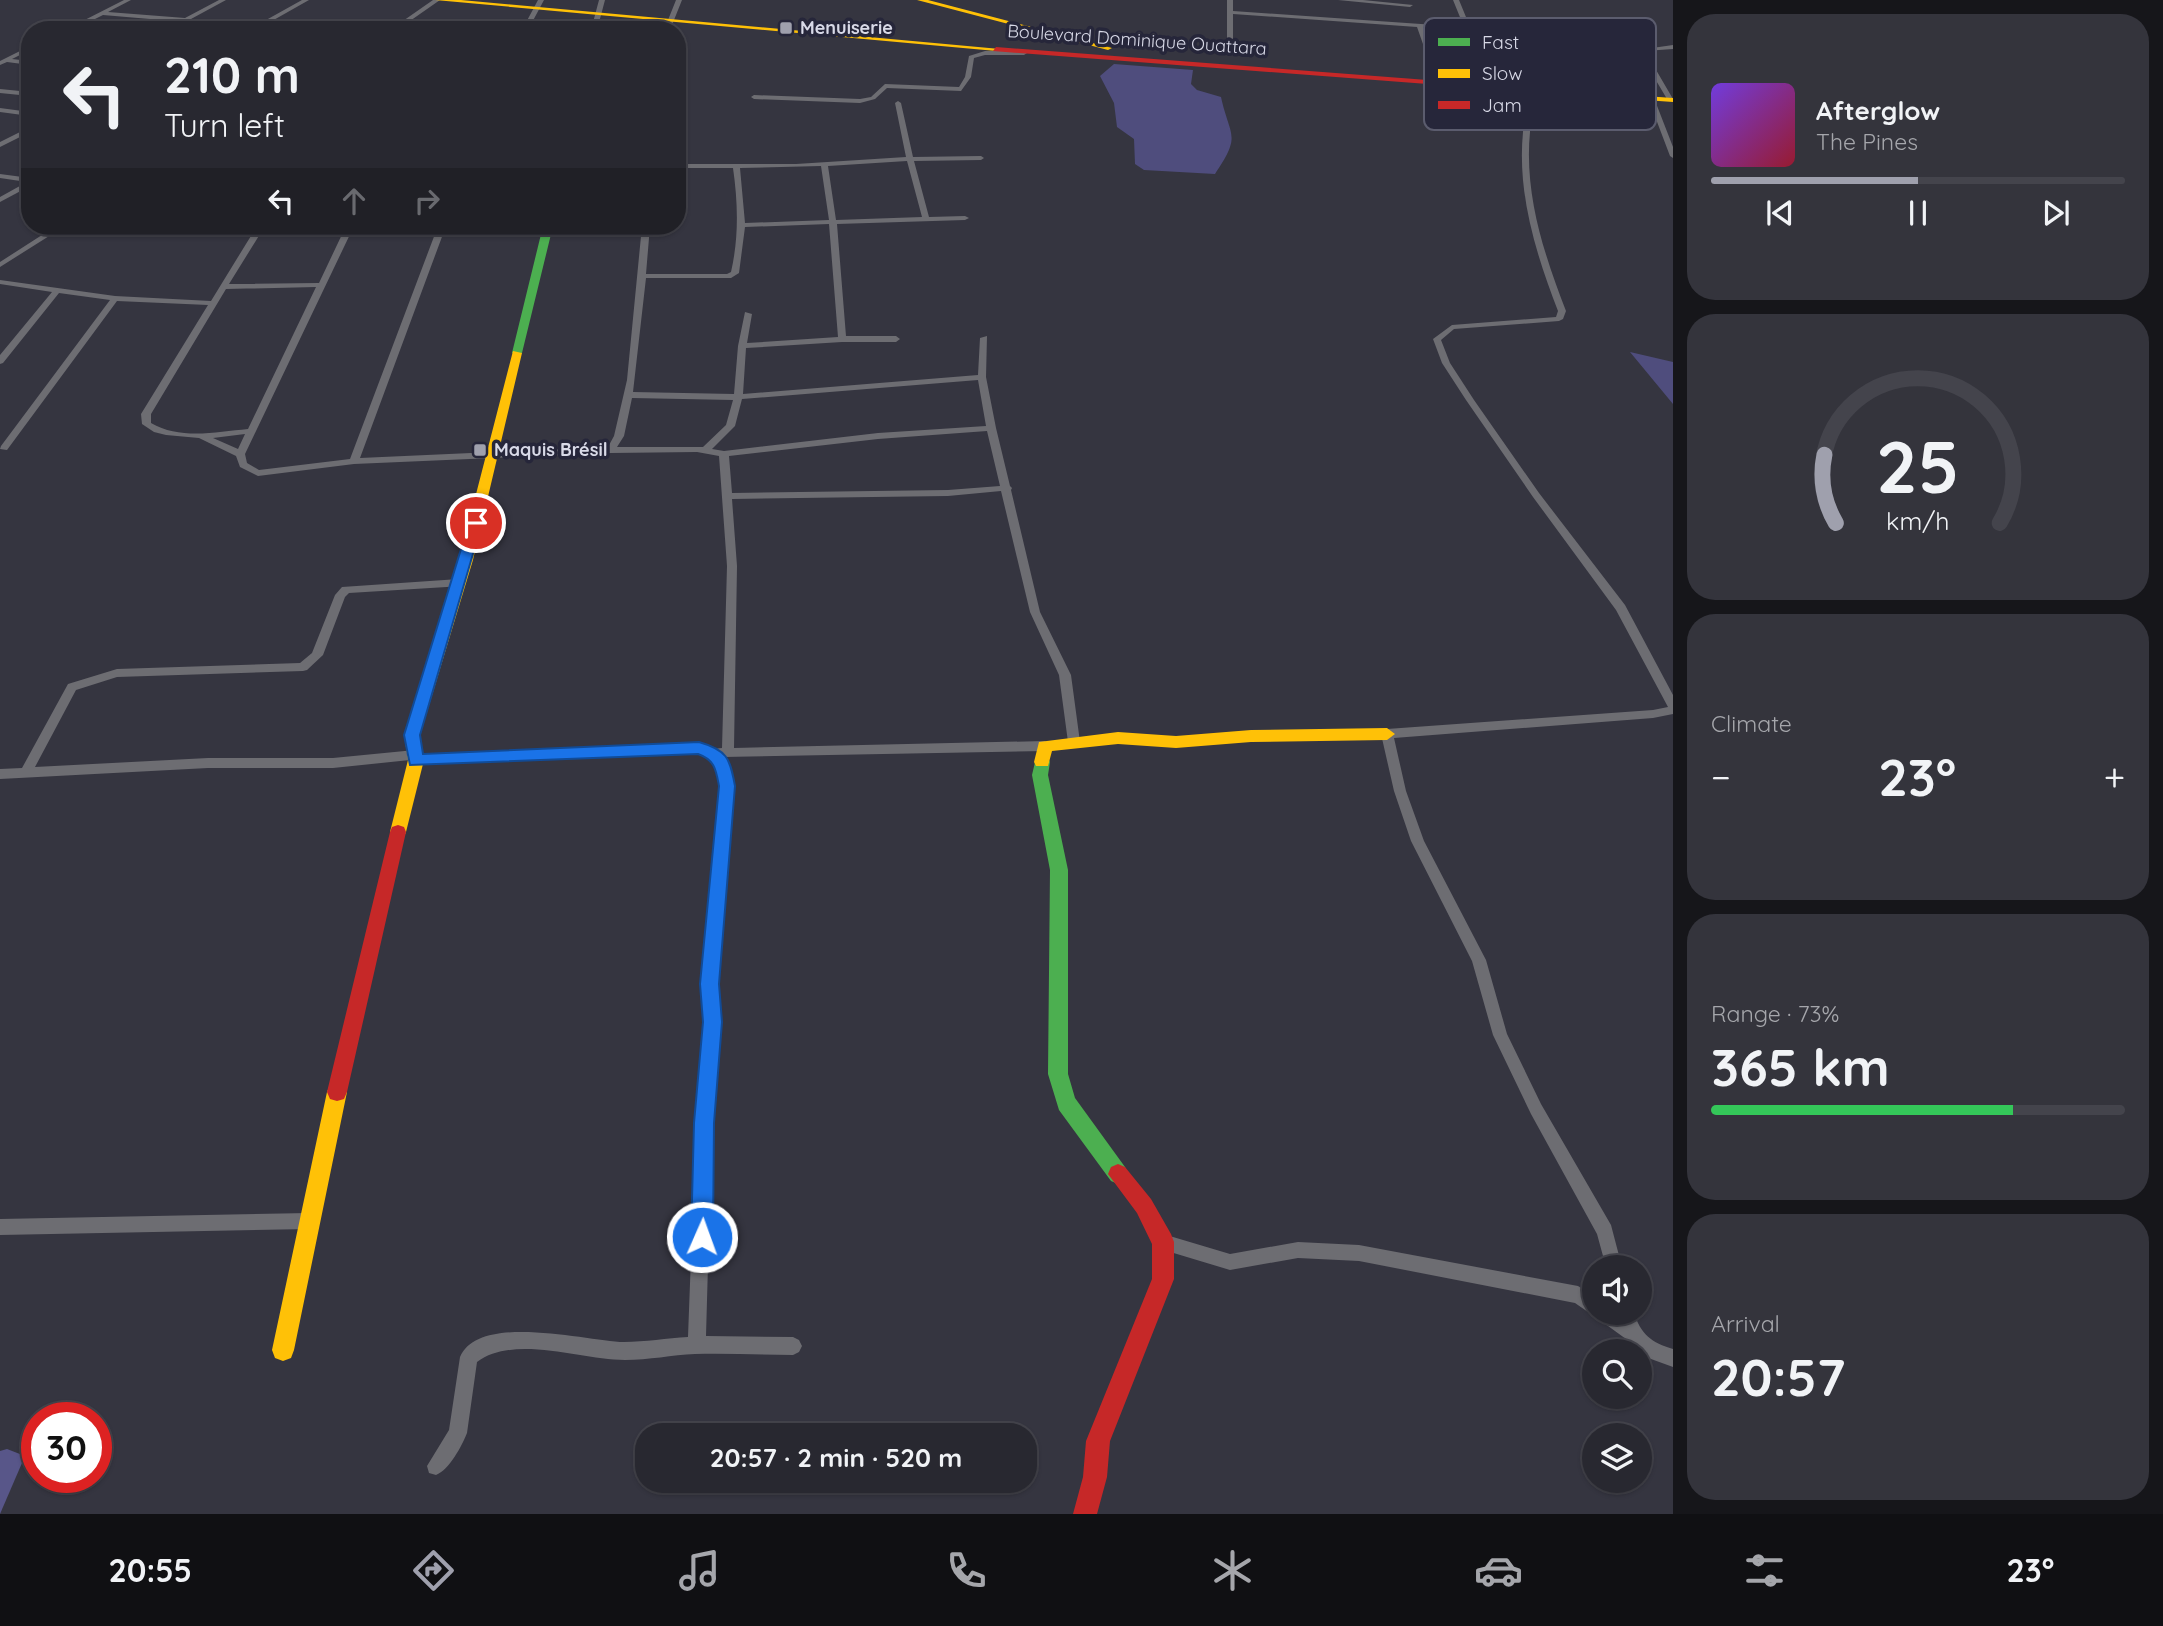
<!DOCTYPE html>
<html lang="en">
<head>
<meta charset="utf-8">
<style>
	body { margin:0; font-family:Quicksand,sans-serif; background:#34343c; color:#f1f3f6; height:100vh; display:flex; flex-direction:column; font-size:26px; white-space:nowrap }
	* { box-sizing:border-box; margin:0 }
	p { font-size:23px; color:#a5a6ab }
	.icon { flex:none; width:38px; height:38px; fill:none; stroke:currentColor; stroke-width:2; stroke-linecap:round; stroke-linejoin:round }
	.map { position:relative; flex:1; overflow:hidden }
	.side { display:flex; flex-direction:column; gap:14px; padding:14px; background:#16161a; width:490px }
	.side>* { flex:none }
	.top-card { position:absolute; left:21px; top:21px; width:665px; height:214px; border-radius:28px; box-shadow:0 2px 5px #0004,0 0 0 2px #44444c; background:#282830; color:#f1f3f6; overflow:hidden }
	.buttons { position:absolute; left:1582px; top:1255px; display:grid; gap:14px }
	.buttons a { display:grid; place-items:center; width:70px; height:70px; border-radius:50%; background:#282830; box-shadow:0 2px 5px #0004,0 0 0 2px #44444c; font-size:35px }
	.speed { position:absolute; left:21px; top:1402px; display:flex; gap:14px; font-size:35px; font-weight:700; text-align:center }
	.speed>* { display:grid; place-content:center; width:91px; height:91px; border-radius:50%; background:#282830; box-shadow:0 2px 5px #0004,0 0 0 2px #44444c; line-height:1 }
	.speed .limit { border:10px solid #d22; background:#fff; color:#111 }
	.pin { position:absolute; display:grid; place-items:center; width:60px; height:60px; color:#fff; margin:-30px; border:4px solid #fff; border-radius:50%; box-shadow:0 2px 7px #0007 }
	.me { position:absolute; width:77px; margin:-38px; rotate:2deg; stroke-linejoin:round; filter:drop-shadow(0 0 5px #0008) }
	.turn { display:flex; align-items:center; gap:24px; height:147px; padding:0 28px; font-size:32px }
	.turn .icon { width:91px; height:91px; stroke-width:2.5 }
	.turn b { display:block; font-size:49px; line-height:60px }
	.lanes { display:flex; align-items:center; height:66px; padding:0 28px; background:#0003; justify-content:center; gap:35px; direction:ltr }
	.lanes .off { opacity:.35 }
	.big { font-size:52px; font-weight:800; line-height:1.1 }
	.side .tile { flex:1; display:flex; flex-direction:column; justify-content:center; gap:10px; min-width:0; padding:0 24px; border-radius:28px; background:#34343c }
	.side .dial { align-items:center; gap:0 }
	.dial svg { height:182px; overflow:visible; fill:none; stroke:#44444c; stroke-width:7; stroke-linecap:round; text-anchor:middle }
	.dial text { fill:#f1f3f6; stroke:none }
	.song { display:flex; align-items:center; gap:21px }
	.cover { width:84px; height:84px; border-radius:10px; background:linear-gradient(135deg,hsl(260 70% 55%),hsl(350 70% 35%)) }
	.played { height:7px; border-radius:4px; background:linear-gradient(90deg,#9fa0ad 50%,#44444c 50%) }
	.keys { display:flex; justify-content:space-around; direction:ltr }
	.heat { display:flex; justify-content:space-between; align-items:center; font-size:38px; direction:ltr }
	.charge { height:10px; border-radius:5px; background:linear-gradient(90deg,#34c759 73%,#44444c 0) }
	.trip { position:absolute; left:635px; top:1423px; width:402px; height:70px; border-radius:28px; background:#282830; box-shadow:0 2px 5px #0004,0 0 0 2px #44444c; font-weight:800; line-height:70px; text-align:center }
	.tabs { display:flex; height:112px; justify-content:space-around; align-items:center; background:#101013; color:#a5a6ab }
	.tabs .icon { width:49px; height:49px }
	.tabs .on { color:#9fa0ad }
	.tabs b { font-size:32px; color:#f1f3f6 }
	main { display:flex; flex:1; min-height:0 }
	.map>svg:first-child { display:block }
</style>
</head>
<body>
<main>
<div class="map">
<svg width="1673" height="1514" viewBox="0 0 1673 1514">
	<rect width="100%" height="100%" fill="#353540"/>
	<!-- green -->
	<path fill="#4f4d7d" d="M1114,64L1193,70L1191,84L1197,90L1221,97C1230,138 1242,134 1215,174L1144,170L1135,164L1134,139L1117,127L1114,103L1100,76Z
		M1630,352L1673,362V404Z"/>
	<!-- forest -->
	<path fill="#585689" d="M7,1449L25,1456L0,1514V1451Z"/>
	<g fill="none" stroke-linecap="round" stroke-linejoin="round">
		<!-- street -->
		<path fill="#6d6d72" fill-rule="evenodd" d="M124,0H131L108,12L185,18L219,0H226L191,19L247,30H233L185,22L103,15L73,30H65Z
			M302,0H309L256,30H248Z
			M433,0H440L397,30H390Z
			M538,0H544L528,30H522Z
			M599,0H605L597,30H591Z
			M676,0H682L670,30H664Z
			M1227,0H1233V11L1464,27L1453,0H1459L1494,85L1491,87L1488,85L1466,30L1423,27L1442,81L1439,83L1436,81L1417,27L1233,14V39L1230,41L1227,39Z
			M1338,0H1363L1413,5L1410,7Z
			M1673,45V49L1645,51L1673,99L1670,101L1667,99L1638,50Z
			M30,46V50L12,59L30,61V65L7,62L0,65V61Z
			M985,51H1024L1027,53L1024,55H985L974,58L971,77L961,91L887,88L875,99L860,103L754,99L751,97L754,95L860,99L871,97L885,84L959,87L965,77L969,56Z
			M1524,87H1528L1535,100C1531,110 1531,121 1530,132C1524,194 1544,254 1566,311L1563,319L1559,321L1454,329L1441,340L1450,363L1474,400L1539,493L1625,605L1673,695V714L1653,718L1394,738L1406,791L1424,841L1486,960L1507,1034L1541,1104L1611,1225L1622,1267H1606L1597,1234L1531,1114L1493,1035L1472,961L1411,841L1394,791L1381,734L1387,729L1653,710L1668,707L1616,610L1533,497L1466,400L1442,363L1433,339L1452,325L1556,317L1558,311C1536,254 1517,194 1523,132C1524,121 1525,110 1529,100Z
			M0,89L30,92V96L0,93Z
			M1651,96L1654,98L1673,147V158L1670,156L1648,98Z
			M898,101L901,103L913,157L981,156L984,158L981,160L914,161L929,217L965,216L969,218L965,220L837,224L846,336H896L900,339L896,342H842L746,348L743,394L978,375L980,338L987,336L986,377L996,428L1010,486L1012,488L1011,490L1040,612L1071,675L1080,742L1074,747L1068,742L1059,675L1030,612L1001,491L948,496L732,499L737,566L734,748L1045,741L1051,746L1045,751L723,757L728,767L733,786L717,984L720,1022L712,1123L706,1336L793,1337L799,1340L802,1346L799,1352L793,1355C761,1355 728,1353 695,1354C672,1355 649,1360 625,1360C581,1360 515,1334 477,1362L467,1433C462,1446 449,1470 436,1475L429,1473L427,1466L449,1430L460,1357C479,1312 587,1341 624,1342C645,1342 667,1338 688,1337L696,1123L706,1022L703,984L721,786C718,770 714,760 698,753L416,765L410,760L333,768H208L0,779V769L22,768L68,684L117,669L300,663L312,653L335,595L342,587L459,579L463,580L464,583L463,586L349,593L345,597L323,655L307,670L303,671L117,677L76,690L35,767L208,758H333L415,750L419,752L421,755L699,743L712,749L722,748L727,566L719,456L697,452L611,453L354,464L258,476L240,467L236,456L199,438L166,435L154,432L142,424L141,414L208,305L117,301L7,450L0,449L1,446L110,300L59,293L3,363L0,364V355L52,292L0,284V280L115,296L211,301L257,226H265L229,284L319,283L346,226H354L245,454L247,463L259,470L350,459L438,226H446L360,458L608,447L614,436L627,380L642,226H650L646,274H727L731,272C739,237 738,203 733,168H677V164H796L906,157L895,103ZM907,161L922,217L836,220L828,166ZM821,166L829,220L745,223L740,168ZM829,224L838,337L747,343L752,314L745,312L738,346L734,394L633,392L646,278H731L739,273L745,227ZM316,287L248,429C216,432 180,440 151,423V414L226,289ZM978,380L986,426L878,433L724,451L712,449L735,426L742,399ZM632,398L733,400L726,425L703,447H617L624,436ZM987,431L1000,486L948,490L732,493L729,456L878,439ZM245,434L238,449L213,438Z
			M0,108L30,112V116L0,112Z
			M30,127V132L0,147V142Z
			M0,174L30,178V186L0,202V197L27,182L0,178Z
			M56,226H65L0,267V262Z
			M309,1213L315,1215L317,1221L315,1227L309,1229L0,1235V1219Z
			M1163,1234L1230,1254L1298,1242L1359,1245L1578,1286L1594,1296V1312H1634C1640,1334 1652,1343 1673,1349V1367L1640,1355V1351L1634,1350L1626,1339L1597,1318L1595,1314L1588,1312L1575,1303L1359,1261L1298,1258L1230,1270L1157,1248L1155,1242L1157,1236Z"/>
		<!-- fast -->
		<path fill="#4caf50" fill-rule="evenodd" d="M543,226H553L522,353L517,356L512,353Z
			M1042,756L1048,758L1050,762L1048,775L1068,870V1074L1075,1098L1125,1167L1128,1174L1125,1181L1118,1184L1111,1181L1059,1110L1048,1074L1050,870L1032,775L1036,758Z"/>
		<!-- slow -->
		<path fill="#ffc107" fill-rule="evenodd" d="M435,0H461L1000,49L996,51Z
			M917,0H928L1112,48L1108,50Z
			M1529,88L1673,98V102L1532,92Z
			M513,351L522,353L473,560L420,735L424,760L406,832L404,837L398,839L392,837L390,832L408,760L404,735L459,560Z
			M1387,728L1395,734L1387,740L1251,742L1176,748L1118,744L1052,751L1048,766H1036L1034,762L1039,742L1118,732L1176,736L1251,730Z
			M337,1083L344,1085L347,1092L294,1350L291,1358L283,1361L275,1358L272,1350L327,1092L330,1085Z"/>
		<!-- jam -->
		<path fill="#c62828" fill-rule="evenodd" d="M996,47L1532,88L1536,90L1532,92L993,51Z
			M398,825L404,827L406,832L347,1092L344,1099L337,1101L330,1099L327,1092L390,832L392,827Z
			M1118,1164L1125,1167L1151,1199L1171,1234L1174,1242V1279L1110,1441L1107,1477L1097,1514H1073L1083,1477L1086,1441L1152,1279V1244L1137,1213L1108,1174L1111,1167Z"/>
	</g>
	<!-- route -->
	<path fill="#1a73e8" stroke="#114b97" stroke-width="2" d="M476,519L482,523L420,735L423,754L699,742C727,750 730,758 735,786L719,984L722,1022L714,1123L713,1237L710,1245L702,1248L694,1245L691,1237L694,1123L703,1022L700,984L719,786C716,770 715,760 698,754L410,765L404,735L469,523Z"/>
	<!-- markers -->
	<g fill="#9fa0ad" stroke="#26263a" stroke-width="2.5">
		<rect x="779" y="21" width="14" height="14" rx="3.5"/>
		<rect x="473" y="443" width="14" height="14" rx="3.5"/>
	</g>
	<g text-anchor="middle" stroke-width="7" stroke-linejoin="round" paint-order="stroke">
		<!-- far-poi labels -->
		<g font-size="18" font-weight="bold" fill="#d8d9e7" stroke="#26263a" text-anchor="start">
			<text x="800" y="34">Menuiserie</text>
			<text x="494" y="456">Maquis Brésil</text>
		</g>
		<!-- far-street labels -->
		<g font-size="18" fill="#d8d9e7" stroke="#26263a">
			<text transform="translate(1137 40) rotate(4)" y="6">Boulevard Dominique Ouattara</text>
		</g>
	</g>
	<!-- legend -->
	<rect x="1424" y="18" width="232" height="112" rx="10" fill="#26263a" stroke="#5b5c6e" stroke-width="2"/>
	<rect x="1438" y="38" width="32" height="8" fill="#4caf50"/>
	<rect x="1438" y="69" width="32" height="9" fill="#ffc107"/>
	<rect x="1438" y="101" width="32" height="8" fill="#c62828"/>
	<g font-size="19" fill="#d8d9e7">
		<text x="1482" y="49">Fast</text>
		<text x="1482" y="80">Slow</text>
		<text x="1482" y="112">Jam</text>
	</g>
</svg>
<div class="buttons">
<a><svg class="icon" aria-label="sound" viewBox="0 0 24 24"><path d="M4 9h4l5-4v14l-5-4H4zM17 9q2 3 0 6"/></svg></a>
<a><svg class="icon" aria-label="search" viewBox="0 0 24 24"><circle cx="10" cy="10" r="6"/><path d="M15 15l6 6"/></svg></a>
<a><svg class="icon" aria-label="layers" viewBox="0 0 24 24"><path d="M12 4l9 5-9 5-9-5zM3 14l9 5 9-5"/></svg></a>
</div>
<div class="speed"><div class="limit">30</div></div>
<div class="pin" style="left:476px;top:523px;background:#d93025"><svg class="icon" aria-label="arrive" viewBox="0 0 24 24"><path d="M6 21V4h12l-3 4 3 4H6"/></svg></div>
<svg class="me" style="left:702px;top:1237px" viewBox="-20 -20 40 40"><circle r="17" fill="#1a73e8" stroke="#fff" stroke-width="3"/><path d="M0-11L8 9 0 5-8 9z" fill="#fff"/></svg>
<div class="trip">20:57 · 2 min · 520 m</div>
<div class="top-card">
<div class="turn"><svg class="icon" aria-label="left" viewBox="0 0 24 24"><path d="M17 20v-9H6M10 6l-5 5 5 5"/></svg><div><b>210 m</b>Turn left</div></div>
<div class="lanes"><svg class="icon" aria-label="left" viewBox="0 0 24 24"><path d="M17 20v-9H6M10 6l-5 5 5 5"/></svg><svg class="icon off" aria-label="ahead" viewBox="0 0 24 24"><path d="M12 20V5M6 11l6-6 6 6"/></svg><svg class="icon off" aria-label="right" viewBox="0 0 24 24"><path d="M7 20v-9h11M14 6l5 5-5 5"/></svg></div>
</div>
</div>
<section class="side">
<div class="tile">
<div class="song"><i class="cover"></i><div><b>Afterglow</b><p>The Pines</p></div></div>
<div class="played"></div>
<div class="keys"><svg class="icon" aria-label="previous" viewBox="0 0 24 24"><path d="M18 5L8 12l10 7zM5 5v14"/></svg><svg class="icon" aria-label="pause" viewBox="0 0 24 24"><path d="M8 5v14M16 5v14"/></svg><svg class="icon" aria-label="next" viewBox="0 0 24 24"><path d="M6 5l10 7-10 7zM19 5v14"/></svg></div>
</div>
<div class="tile dial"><svg viewBox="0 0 100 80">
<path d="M14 69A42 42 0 1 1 86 69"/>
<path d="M14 69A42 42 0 0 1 9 39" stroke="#9fa0ad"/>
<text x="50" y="56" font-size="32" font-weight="700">25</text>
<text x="50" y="72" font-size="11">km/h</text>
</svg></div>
<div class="tile"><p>Climate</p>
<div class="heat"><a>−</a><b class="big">23°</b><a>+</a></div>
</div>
<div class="tile"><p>Range · 73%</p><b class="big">365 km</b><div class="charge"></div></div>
<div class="tile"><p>Arrival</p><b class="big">20:57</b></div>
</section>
</main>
<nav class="tabs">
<b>20:55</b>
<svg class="icon on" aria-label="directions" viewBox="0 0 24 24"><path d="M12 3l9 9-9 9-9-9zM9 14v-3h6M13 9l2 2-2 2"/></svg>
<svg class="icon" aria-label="music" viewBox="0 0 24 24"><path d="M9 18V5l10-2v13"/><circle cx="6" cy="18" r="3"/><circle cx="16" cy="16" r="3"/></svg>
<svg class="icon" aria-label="phone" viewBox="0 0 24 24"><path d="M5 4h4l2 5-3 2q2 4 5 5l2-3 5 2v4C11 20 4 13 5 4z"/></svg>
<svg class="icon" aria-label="climate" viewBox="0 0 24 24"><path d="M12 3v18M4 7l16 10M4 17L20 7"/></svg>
<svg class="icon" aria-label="car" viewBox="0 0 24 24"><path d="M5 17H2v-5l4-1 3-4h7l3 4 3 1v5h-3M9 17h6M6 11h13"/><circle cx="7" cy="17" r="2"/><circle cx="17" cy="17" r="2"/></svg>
<svg class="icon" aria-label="filters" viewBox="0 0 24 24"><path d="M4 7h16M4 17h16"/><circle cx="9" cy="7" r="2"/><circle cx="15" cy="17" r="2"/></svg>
<b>23°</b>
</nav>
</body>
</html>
